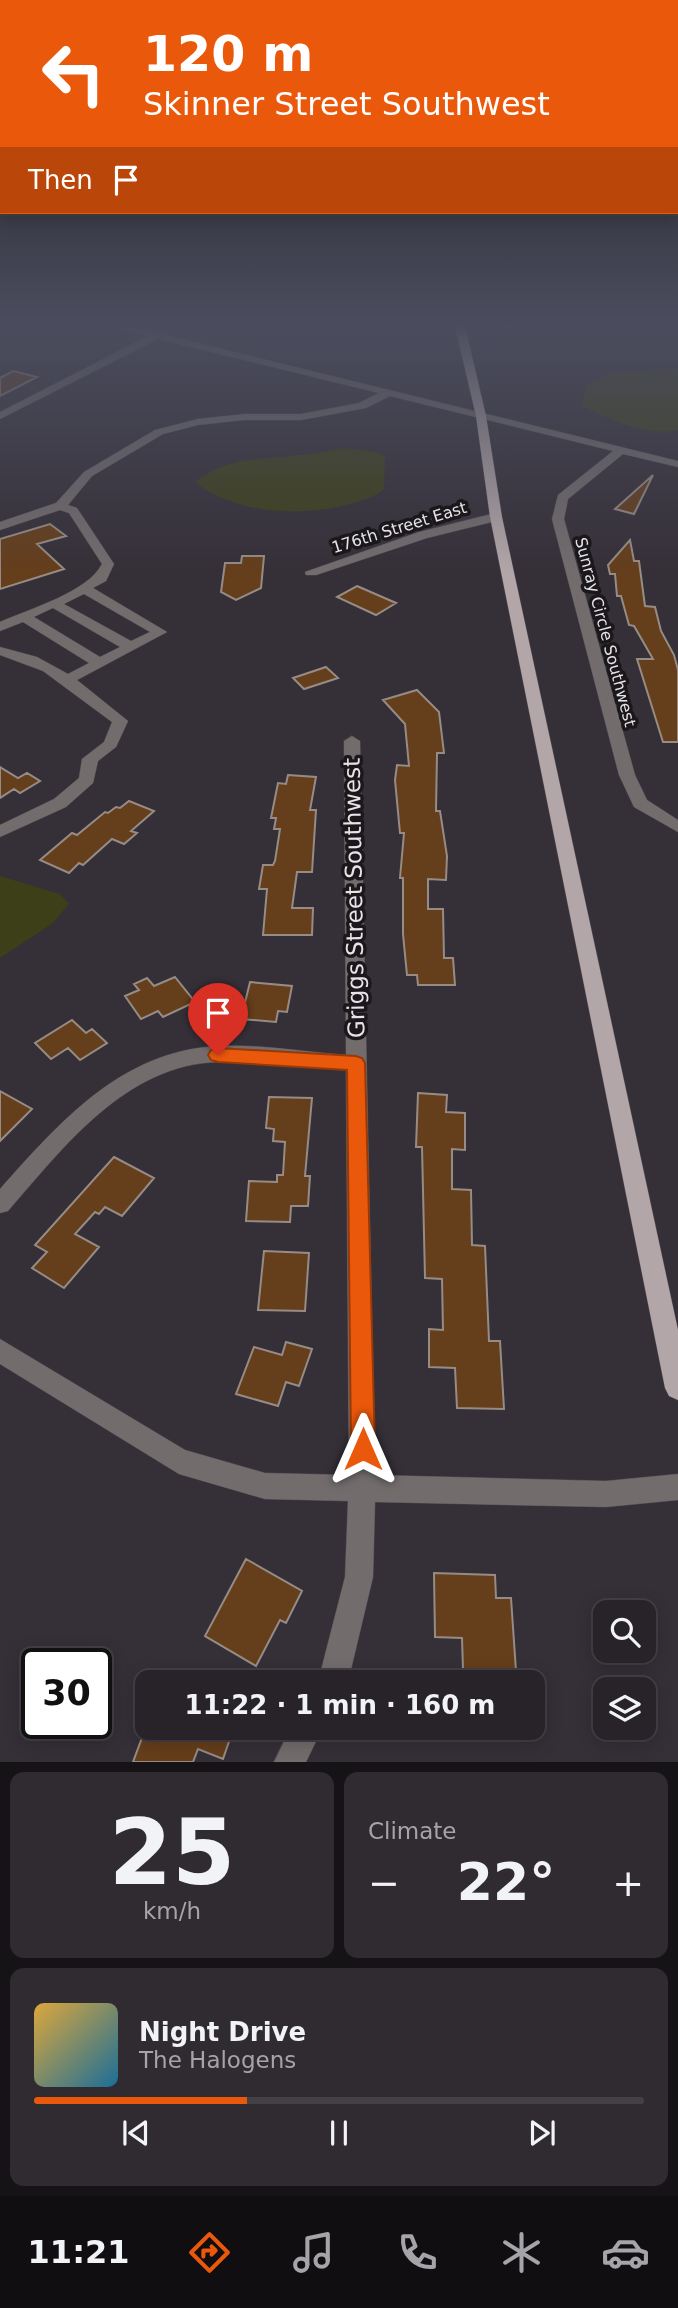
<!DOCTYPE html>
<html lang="en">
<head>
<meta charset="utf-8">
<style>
	body { margin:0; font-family:"DejaVu Sans",sans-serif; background:#302b31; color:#f1f3f6; height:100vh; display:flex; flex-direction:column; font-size:26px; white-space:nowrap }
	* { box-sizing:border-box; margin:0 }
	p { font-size:23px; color:#a5a4a8 }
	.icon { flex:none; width:38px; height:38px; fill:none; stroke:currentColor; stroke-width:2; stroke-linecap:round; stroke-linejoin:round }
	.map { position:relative; height:1762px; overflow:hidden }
	.details { display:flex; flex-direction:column; gap:10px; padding:10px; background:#161317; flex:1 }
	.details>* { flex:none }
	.guide { position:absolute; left:0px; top:0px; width:679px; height:214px; box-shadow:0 4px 18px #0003,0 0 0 2px #444046; background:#ea580c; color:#fff; overflow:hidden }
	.fabs { position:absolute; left:593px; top:1600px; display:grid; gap:14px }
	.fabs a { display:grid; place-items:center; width:63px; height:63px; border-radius:14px; background:#282329; box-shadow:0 4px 18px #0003,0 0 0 2px #444046; font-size:35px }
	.speed { position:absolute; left:21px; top:1648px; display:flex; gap:14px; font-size:35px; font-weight:700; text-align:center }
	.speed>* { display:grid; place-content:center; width:91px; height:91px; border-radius:50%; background:#282329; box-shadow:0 4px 18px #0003,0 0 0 2px #444046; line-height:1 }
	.speed .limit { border:4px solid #111; border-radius:10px; background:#fff; color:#111 }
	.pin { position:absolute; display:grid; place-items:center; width:60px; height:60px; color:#fff; margin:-72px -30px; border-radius:50% 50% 50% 0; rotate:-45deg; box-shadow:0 0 7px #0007 }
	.pin .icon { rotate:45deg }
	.me { position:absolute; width:77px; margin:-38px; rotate:0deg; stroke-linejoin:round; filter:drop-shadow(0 0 5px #0008) }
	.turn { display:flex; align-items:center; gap:24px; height:147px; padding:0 28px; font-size:32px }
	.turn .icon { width:91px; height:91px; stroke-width:2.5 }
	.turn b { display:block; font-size:49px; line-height:60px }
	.then { display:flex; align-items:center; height:66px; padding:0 28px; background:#0003; gap:14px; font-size:26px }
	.big { font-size:52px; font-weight:800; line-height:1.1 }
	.details .tile { flex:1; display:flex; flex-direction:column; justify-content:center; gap:10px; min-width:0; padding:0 24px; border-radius:14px; background:#302b31 }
	.details .dial { align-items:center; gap:0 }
	.dial b { font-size:91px; line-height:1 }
	.song { display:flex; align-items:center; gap:21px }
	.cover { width:84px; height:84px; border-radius:10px; background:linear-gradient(135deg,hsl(40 70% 55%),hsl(200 70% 35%)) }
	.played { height:7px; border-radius:4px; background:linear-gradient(90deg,#ea580c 35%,#444046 35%) }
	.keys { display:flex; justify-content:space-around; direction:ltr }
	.heat { display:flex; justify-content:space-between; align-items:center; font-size:38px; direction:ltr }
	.details .tiles { flex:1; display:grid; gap:10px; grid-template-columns:1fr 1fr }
	.tile:last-child { grid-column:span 2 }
	.trip { position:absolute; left:135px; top:1670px; width:410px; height:70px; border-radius:14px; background:#282329; box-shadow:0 4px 18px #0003,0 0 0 2px #444046; font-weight:800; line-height:70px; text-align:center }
	.dock { display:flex; height:112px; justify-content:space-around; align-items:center; background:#100e10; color:#a5a4a8 }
	.dock .icon { width:49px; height:49px }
	.dock .active { color:#ea580c }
	.dock b { font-size:32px; color:#f1f3f6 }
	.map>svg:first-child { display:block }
</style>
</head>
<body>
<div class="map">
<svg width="678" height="1762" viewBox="0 0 678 1762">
	<rect width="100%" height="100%" fill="#352f37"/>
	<!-- green -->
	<path fill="#3d3f18" d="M678,369V430C646,437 610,419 581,406L587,385L612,372Z
		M344,448L374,452L385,456L384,489C375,497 365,499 354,503C304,517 237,515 195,482C229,456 260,460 300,455C315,454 329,450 344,448Z
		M0,876L60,894L69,904L53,923L0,958Z"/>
	<!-- building -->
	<path fill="#653e1b" stroke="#968c85" stroke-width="2" d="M13,371L37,377L0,396V378Z
		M653,475L634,514L615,509Z
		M50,524L66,536L37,544L64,569L0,589V539Z
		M630,540L634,561H639L645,606L655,607L661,631L674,655L678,670V742H663L637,659H653L634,626L629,625L621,596H617L615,574H610L608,565Z
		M242,556H264L261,588L236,600L221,592L225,563H241Z
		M357,586L396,603L376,615L337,597Z
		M326,667L338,678L304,689L293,678Z
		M417,690L439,712L444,753H437L436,811H440L447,856L446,880L428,879V909H443L444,958H453L455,985H418L417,975H407L403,934V878H400L404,833H400L395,780L397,765L409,766L405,724L383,700Z
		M0,767L18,778L27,773L40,781L20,793L14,789L0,798Z
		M288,775L316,777L310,810H316L312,872H297L292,908H313L312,935H263L267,889H259L263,865H273L275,861L280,829H274L276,818H271L278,783L286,784Z
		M129,801L154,811L131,831L137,833L124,844L112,839L83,865L79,863L69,873L40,860L72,833L77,835L105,812L108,813L116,807L120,808Z
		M175,977L195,1002L163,1017L158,1011L141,1019L125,996L139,990L134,984L147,978L154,986Z
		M250,982L292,986L287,1012L278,1011L276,1022L241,1019Z
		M72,1020L86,1033L92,1029L107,1043L80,1060L68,1048L51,1059L35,1043Z
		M0,1091L32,1109L0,1141Z
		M418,1093L447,1095L446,1112L465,1113V1150L452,1149V1189L471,1190L472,1245L485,1246L489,1341H500L504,1409L457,1408L455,1368L429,1367V1329L443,1330L442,1279L425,1278L422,1147H416Z
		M269,1097L312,1098L305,1176H310L308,1206H291L290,1222L246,1221L249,1181L277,1182V1175H283L285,1142L273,1141L274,1129L266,1128Z
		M114,1157L154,1178L122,1216L105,1207L99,1214L95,1212L75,1234L99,1247L64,1288L32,1268L47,1252L35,1245Z
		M264,1251L309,1253L305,1311L258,1310Z
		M286,1342L312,1349L299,1386L286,1382L278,1406L236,1394L254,1347L282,1355Z
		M246,1559L302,1591L286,1623L280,1620L256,1666L205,1636Z
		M434,1573L495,1575L496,1598H511L516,1671L463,1669L462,1638L435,1637Z
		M146,1727H234L223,1759L198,1749L193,1762H133Z"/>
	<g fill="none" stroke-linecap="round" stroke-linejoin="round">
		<!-- minor casing -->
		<g stroke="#514c53" stroke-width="1">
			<path id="minor" d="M113,326H129L678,461V467L623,454L568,499L564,519L635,775L647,800L678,820V832L634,807L619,775L552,519L558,495L613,451L390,396L366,408L301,420H244L198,425L163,434L92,476L68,505L77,508L114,564L106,581L93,588L167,632L77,680L128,721L116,747L98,761L93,783L66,807L0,837V825L54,799L79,778L82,759L104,742L112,722L43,671L0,655V647L37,657L68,674L89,663L23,622L0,631V622C29,609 88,592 102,564L69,513L60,510L0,530V522L56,503L84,472L155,430L198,419L244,414H301L359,403L379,393L158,339L0,419V412L148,336ZM84,594L150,632L131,641L64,604ZM53,608L120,647L100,657L34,617Z
				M496,513L502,517L500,520L427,538L316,575H306L305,572L419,532Z
				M352,736L360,741L375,1475L606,1481L678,1474V1500L606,1507L375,1502L373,1577L348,1682H318L345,1577L348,1501L265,1499L179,1474L0,1364V1339L185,1450L265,1473L349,1475L346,1070C304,1067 261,1061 219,1062C126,1064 64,1147 8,1211L0,1213V1189C60,1122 121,1051 218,1046C260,1044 304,1052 346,1055L344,741Z
				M291,1727H323L306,1762H274Z"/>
		</g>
		<!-- major casing -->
		<g stroke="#514c53" stroke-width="1">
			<path id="major" d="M455,326H465L486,416L502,517L678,1330V1400L669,1396L665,1388L490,517L476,416Z"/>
		</g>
		<!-- minor -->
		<use href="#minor" fill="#726c6d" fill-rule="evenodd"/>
		<!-- major -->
		<use href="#major" fill="#b2a6a8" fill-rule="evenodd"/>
	</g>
	<!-- sky -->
	<linearGradient id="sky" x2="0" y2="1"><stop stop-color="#1d1a1e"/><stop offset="0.57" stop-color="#4b4d5e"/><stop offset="1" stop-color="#4b4d5e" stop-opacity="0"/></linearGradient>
	<rect width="678" height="573" fill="url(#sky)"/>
	<!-- route -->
	<path fill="#ea580c" stroke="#983908" stroke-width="2" d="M218,1048L356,1056L362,1058L365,1063L375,1449L371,1457L363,1461L355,1457L351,1449L347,1070L218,1062L211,1060L208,1055L211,1050Z"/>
	<g text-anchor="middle" stroke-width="7" stroke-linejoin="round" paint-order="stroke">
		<!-- far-street labels -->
		<g font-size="16" fill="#e7e3e8" stroke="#1b181c">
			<text transform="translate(399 527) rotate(-17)" y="6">176th Street East</text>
			<text transform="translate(606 632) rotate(75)" y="6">Sunray Circle Southwest</text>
		</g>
		<!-- near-street labels -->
		<g font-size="23" fill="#e7e3e8" stroke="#1b181c">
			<text transform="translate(354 898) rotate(-91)" y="8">Griggs Street Southwest</text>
		</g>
	</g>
</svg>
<div class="fabs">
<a><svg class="icon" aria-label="search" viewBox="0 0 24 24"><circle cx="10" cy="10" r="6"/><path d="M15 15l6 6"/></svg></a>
<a><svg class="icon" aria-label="layers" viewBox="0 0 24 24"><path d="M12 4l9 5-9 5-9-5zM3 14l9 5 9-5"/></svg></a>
</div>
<div class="speed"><div class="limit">30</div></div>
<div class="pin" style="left:218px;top:1055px;background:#d93025"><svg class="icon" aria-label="arrive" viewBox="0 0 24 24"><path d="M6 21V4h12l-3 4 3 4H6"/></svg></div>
<svg class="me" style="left:363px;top:1449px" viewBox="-20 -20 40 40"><path d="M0-17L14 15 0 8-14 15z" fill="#ea580c" stroke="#fff" stroke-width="4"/></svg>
<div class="trip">11:22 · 1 min · 160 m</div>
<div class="guide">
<div class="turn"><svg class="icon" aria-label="left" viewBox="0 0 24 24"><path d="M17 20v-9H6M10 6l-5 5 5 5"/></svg><div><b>120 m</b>Skinner Street Southwest</div></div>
<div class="then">Then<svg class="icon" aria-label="arrive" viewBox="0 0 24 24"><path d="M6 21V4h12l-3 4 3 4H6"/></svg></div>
</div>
</div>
<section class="details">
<div class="tiles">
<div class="tile dial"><b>25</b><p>km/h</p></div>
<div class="tile"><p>Climate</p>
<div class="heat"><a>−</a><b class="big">22°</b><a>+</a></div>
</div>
<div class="tile">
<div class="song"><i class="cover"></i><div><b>Night Drive</b><p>The Halogens</p></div></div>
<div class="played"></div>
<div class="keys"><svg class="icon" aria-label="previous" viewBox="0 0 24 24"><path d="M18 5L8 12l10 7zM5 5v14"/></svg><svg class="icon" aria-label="pause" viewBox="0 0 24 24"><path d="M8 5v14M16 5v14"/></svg><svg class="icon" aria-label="next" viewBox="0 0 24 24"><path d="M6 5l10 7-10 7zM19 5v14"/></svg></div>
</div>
</div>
</section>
<nav class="dock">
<b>11:21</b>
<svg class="icon active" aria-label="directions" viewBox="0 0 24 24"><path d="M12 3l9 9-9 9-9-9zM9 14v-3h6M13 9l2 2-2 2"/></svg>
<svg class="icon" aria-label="music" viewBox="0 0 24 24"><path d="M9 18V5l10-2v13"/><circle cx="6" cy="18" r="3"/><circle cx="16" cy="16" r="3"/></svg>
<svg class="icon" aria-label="phone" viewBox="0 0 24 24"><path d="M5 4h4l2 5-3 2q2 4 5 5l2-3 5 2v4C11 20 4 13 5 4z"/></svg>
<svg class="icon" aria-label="climate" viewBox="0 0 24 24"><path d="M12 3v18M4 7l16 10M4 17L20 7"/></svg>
<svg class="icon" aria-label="car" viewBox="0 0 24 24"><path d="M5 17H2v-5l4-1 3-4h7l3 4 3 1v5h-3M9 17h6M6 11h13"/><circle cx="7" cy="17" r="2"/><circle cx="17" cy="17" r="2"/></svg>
</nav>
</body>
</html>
